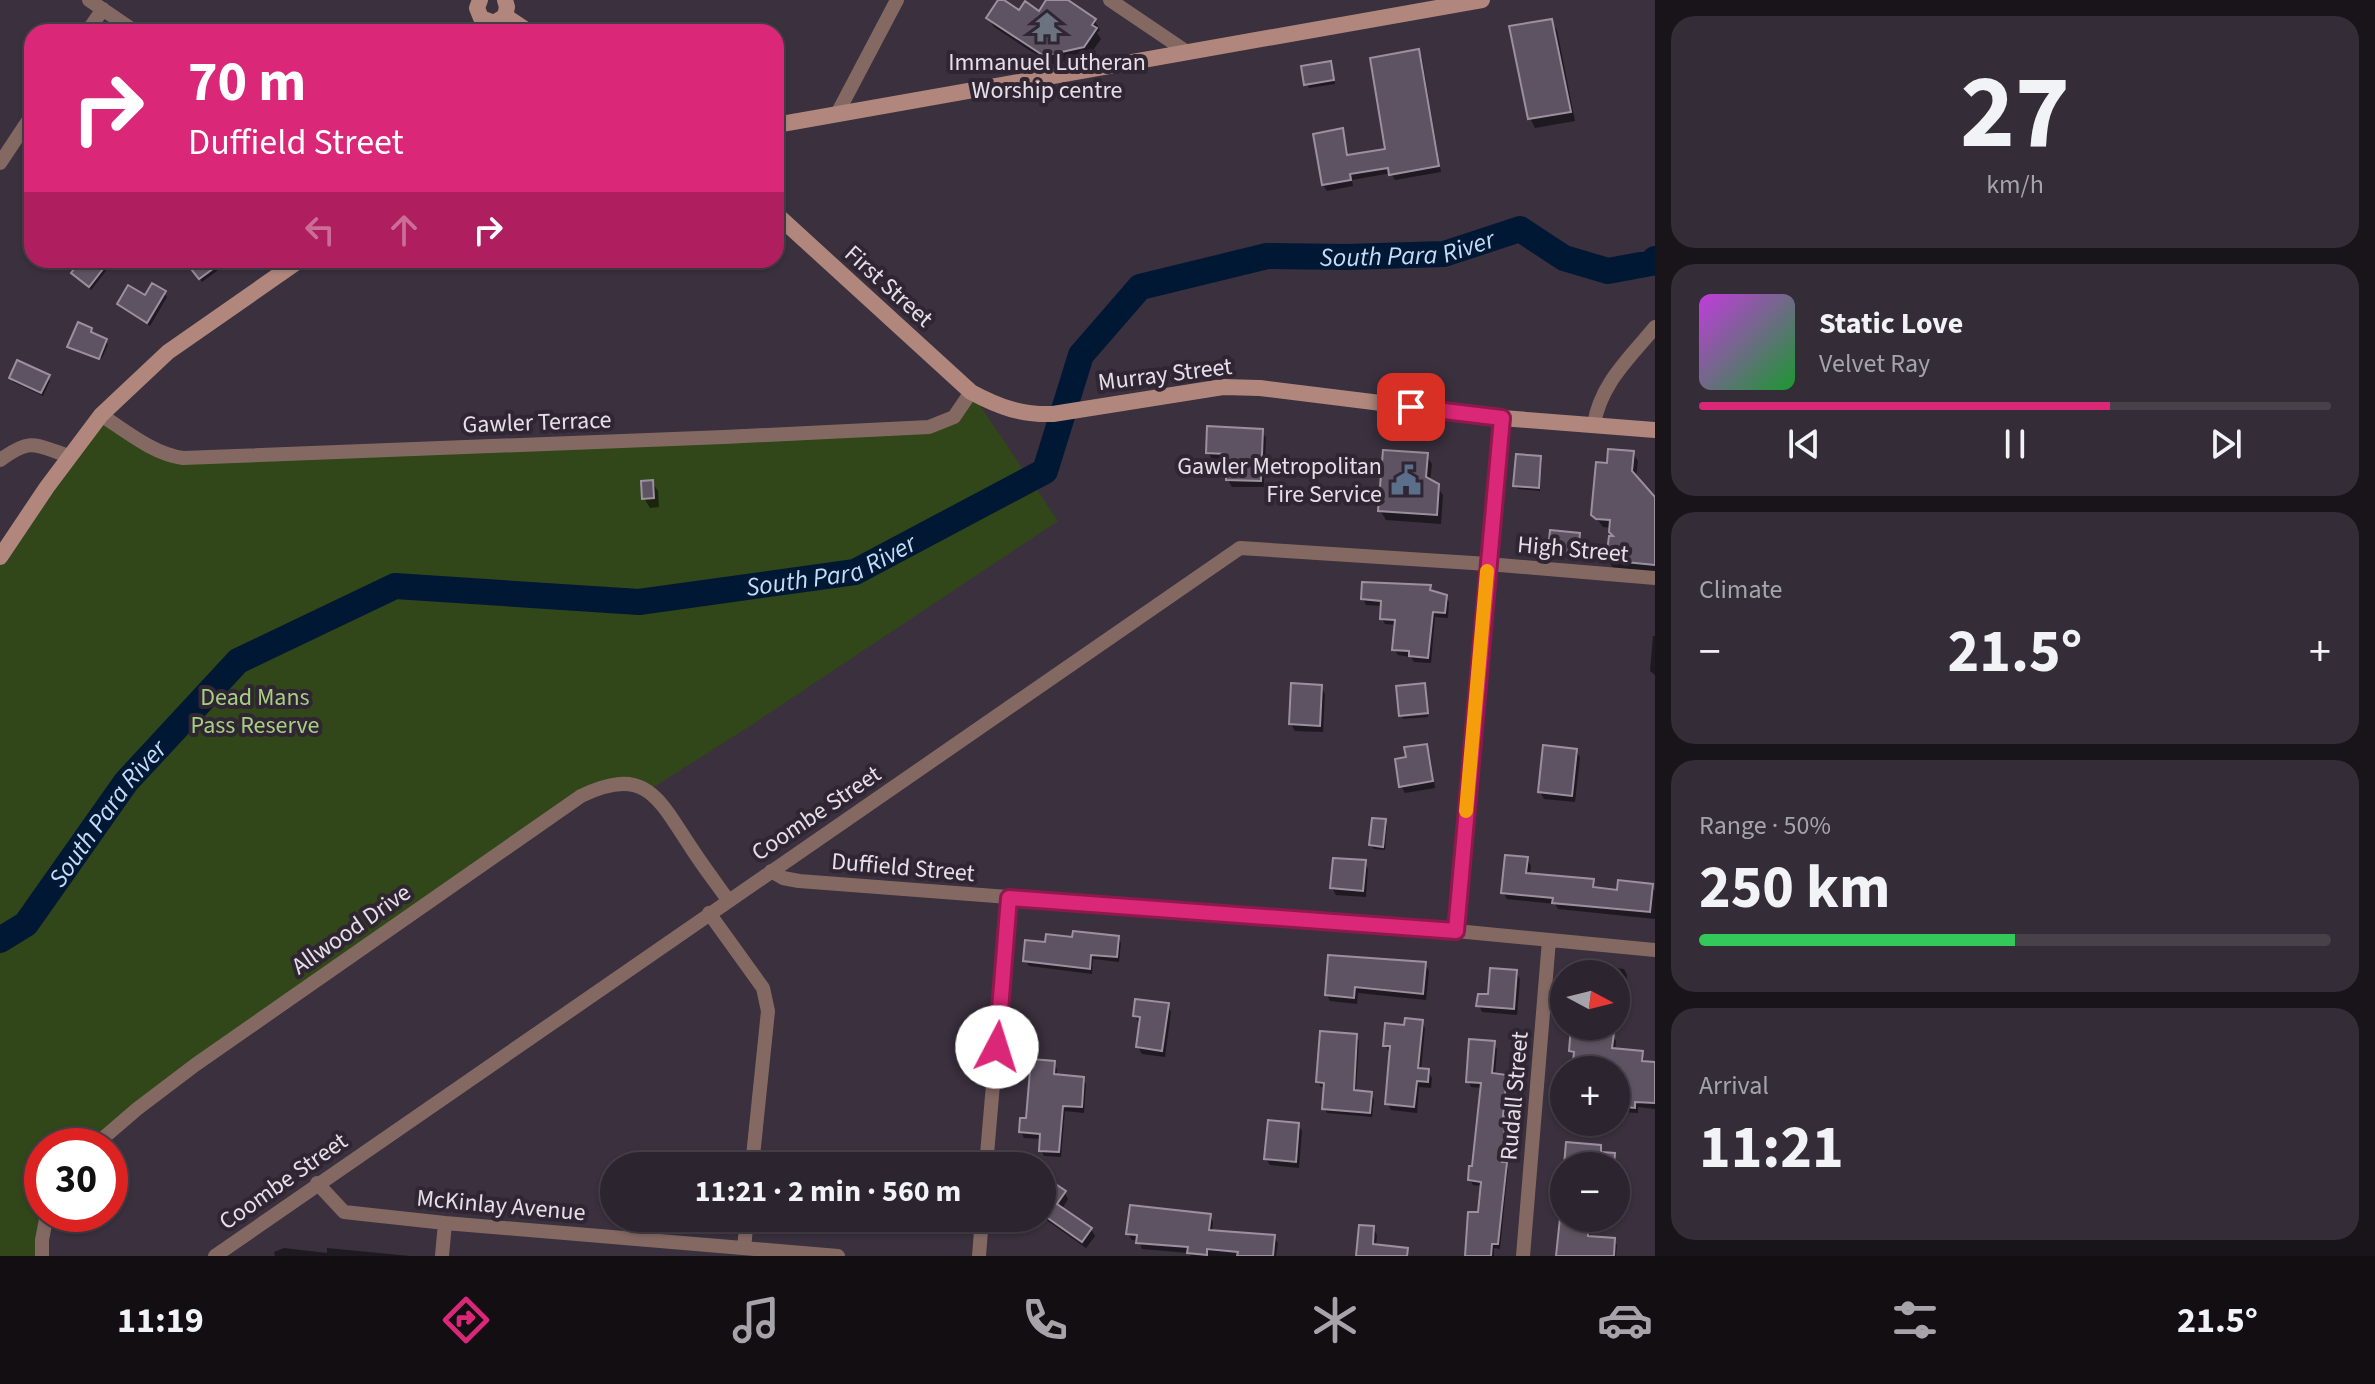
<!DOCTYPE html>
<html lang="en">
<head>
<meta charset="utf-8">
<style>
	body { margin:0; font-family:"Source Sans 3",sans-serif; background:#342c36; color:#f1f3f6; height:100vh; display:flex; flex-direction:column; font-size:30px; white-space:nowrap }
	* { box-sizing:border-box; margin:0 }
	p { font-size:26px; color:#a6a4aa }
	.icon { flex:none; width:44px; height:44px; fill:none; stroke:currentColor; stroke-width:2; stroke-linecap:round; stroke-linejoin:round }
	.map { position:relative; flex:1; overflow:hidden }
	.panel { display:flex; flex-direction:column; gap:16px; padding:16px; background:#181419; width:720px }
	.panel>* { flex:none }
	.top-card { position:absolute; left:24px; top:24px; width:760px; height:244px; border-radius:24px; box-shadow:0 2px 6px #0004,0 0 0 2px #48414a; background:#db2777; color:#fff; overflow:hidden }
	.needle { width:52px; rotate:97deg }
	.fabs { position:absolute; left:1550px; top:960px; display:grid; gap:16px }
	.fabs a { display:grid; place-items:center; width:80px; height:80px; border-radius:50%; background:#2c242e; box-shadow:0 2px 6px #0004,0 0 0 2px #48414a; font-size:40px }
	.speed { position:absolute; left:24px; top:1128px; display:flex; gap:16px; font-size:40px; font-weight:700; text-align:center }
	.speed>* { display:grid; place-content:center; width:104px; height:104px; border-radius:50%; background:#2c242e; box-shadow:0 2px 6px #0004,0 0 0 2px #48414a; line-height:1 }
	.speed .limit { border:12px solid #d22; background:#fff; color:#111 }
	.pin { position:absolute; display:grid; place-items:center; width:68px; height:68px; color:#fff; margin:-34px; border-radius:16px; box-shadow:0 4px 12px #0006 }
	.me { position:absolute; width:88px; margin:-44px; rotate:5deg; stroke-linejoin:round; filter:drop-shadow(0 0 6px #0008) }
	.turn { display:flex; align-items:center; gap:28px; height:168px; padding:0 32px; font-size:36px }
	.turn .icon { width:104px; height:104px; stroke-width:2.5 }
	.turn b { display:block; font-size:56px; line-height:68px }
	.lanes { display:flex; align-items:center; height:76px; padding:0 32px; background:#0003; justify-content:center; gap:40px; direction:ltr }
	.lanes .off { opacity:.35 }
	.big { font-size:60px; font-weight:700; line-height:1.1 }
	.panel .card { flex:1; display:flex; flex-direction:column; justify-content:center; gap:12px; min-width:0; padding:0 28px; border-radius:24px; background:#342c36 }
	.panel .dial { align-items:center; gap:0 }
	.dial b { font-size:104px; line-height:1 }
	.song { display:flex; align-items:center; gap:24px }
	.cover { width:96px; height:96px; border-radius:12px; background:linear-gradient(135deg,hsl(290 70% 55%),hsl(130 70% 35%)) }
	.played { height:8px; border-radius:4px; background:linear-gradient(90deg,#db2777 65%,#48414a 65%) }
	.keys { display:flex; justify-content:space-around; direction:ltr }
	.heat { display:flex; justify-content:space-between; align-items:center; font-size:44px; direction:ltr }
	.charge { height:12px; border-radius:6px; background:linear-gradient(90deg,#34c759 50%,#48414a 0) }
	.trip { position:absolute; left:600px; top:1152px; width:456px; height:80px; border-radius:40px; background:#2c242e; box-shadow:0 2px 6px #0004,0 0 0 2px #48414a; font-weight:700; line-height:80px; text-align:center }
	.tab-bar { display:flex; height:128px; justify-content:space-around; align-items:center; background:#120e12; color:#a6a4aa }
	.tab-bar .icon { width:56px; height:56px }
	.tab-bar .current { color:#db2777 }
	.tab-bar b { font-size:36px; color:#f1f3f6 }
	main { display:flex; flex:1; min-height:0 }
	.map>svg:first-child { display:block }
</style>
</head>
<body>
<main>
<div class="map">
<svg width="1655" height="1256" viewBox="0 0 1655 1256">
	<rect width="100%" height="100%" fill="#3a303e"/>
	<!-- green -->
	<path fill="#314719" d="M971,392L1058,521L747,728L649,790L624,783L581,796L94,1146H42L41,1256H0V557L101,415L168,456L929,427L954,417Z"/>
	<!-- shadow -->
	<path fill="#0007" d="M1000,0L1020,13L1040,14L1049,0H1064L1094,20L1100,30L1097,33L1101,39L1089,56L1050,64L994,27L988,18Z
		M1551,21L1557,30L1575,121L1535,128L1530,118Z
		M1418,52L1422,57L1441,172L1395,180L1391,173L1352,180L1353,186L1327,191L1323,185L1315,135L1342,131L1345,136L1349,157L1388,151Z
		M1330,63L1335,84L1309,88L1306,84Z
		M83,260H103L109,267L91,290L73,273Z
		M186,260H240L227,269L225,265L202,282Z
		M164,293L167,297L150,326L121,308L119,304Z
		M91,330L94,335L106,341L108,345L102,358L69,346Z
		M48,377L50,381L43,396L13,382L11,378Z
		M1262,431L1266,438L1264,487H1232L1228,480V460L1212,459L1208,452Z
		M1633,453L1638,461L1636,478L1655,501V572L1613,568L1608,560L1615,538L1611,528L1603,527L1593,514L1609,465Z
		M1426,455L1432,464L1430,482L1437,486L1443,495L1441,524L1386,520L1380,510Z
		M1540,458L1542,462L1540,491L1518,489L1515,485Z
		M652,482L658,491L659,507L650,508L644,498Z
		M1579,535L1581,539L1579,558L1553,555L1550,551Z
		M1430,587L1433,593L1446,596L1449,602L1448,618L1435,617L1431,663L1414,662L1411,657L1398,655L1394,649L1397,625L1385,624L1382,618L1383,606L1366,605L1363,599Z
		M1653,636H1655V675L1650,671Z
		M1321,687L1325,694L1323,732L1295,731L1291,724Z
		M1428,715V717L1403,719L1402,717Z
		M1426,746L1430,753L1435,788L1405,793L1401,786L1408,759Z
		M1576,751L1580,757L1575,802L1544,799L1540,792Z
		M1384,821L1387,825L1385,850L1374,849L1371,845Z
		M1527,859L1531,866L1530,876L1592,881L1596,888L1619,892L1652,886L1655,891V919L1558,909L1555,904L1507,899L1503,892Z
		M1364,862L1368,869L1366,897L1336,895L1332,888Z
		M1118,938L1121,943L1119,962L1093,959L1092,974L1029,966L1025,960L1047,944L1074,939Z
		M1425,964L1429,971L1426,1000L1358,993L1357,1004L1330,1001L1327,995Z
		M1587,966L1624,969L1627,975L1625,1003L1616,1002V974H1586Z
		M1516,972L1520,979L1517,1015L1482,1012L1479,1005Z
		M1167,1005L1171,1012L1165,1057L1142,1054L1138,1047L1142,1023H1139L1135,1016Z
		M1421,1022L1425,1028L1421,1071H1428L1432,1078L1431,1088L1419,1087L1417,1113L1391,1110L1387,1103L1392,1052H1389L1385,1045L1406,1027Z
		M1573,1026H1599L1600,1029H1597L1600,1042L1601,1030L1602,1034L1612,1035L1616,1041L1615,1051L1642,1053L1645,1063L1655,1064V1109L1638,1107V1113L1622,1112L1619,1106H1616V1070H1575V1058L1571,1051Z
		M1356,1036L1359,1041L1356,1092L1371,1094L1374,1099L1372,1117L1327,1113L1324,1108L1326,1088L1321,1087L1318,1082Z
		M1494,1043L1497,1049L1495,1076L1505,1077L1508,1082L1505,1119L1508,1124L1505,1163L1508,1169L1500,1249L1494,1248V1256H1464L1467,1255L1480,1215L1483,1186L1473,1185L1470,1180L1474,1168L1482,1088L1471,1087L1468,1081Z
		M1054,1063L1057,1069V1076L1083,1078L1086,1084L1084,1113L1065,1111L1061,1157L1044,1156L1041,1150L1042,1139L1024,1138L1021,1132L1028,1120Z
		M1298,1125L1302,1131L1299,1168L1270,1165L1266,1159Z
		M1042,1191L1065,1193L1068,1199L1062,1209L1091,1229L1095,1236L1086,1248L1042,1217Z
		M1564,1193V1218H1592L1590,1238L1614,1240L1617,1245L1616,1256H1558Z
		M1210,1216L1213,1222L1212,1232L1274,1237L1278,1243L1276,1256H1191L1189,1253L1142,1249L1139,1241L1132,1240L1128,1234Z
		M1373,1228L1377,1235L1376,1247L1398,1256H1358Z
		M284,1248L327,1253V1248L410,1256H275L274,1252Z"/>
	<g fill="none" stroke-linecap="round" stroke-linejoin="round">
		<!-- river -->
		<path stroke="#001834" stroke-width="26" id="s1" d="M0,940L26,924L126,782L238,661L395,586L639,602L855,572L1045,471L1081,355L1140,287L1267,256L1347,257L1444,254L1520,229L1564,258L1608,271L1651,263L1655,259"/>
	</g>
	<!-- building -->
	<path fill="#5e5362" stroke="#9c90a0" stroke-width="2" d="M998,0H1004L1019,10L1025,1L1039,11L1046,0H1068L1096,19L1092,25L1097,28L1084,47L1044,56L986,18Z
		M1552,19L1571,112L1528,119L1509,26Z
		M1419,49L1439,166L1389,175L1388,168L1350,174L1351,180L1322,185L1313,134L1343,128L1347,155L1385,149L1370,58Z
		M1331,61L1334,80L1304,85L1301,66Z
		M81,260H110L89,287L71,273Z
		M184,260H225L199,279Z
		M152,283L166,291L147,323L117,304L128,285L145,295Z
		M78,322L92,328L91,332L107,339L99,359L67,347Z
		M17,360L50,375L41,393L9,378Z
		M1207,426L1263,429L1261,481L1226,480V454L1206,453Z
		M1608,449L1634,451L1632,471L1655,497V565L1606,560L1609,536H1613L1609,532L1610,520L1596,519L1591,515L1596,462L1607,463Z
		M1383,450L1428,453L1426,477L1439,484L1437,515L1378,511Z
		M1516,454L1541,456L1539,488L1513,486Z
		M653,480L654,498L642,499L641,481Z
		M1550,530L1580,533L1578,554L1548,551Z
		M1362,582L1431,585L1430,590L1447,595L1445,613L1433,612L1428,658L1409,656V651L1392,650L1395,620L1380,619L1381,601L1361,599Z
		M1291,683L1322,685L1320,726L1289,724Z
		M1425,683L1428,713L1399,716L1396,686Z
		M1427,744L1433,781L1399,787L1395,759L1406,757L1404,747Z
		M1543,745L1577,749L1572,796L1538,792Z
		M1372,818L1386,819L1383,847L1369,845Z
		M1505,855L1528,857L1526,873L1594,879L1593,887L1617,890L1618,880L1653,884L1650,912L1552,903L1553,898L1501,893Z
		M1333,858L1366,860L1363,891L1330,888Z
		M1073,931L1119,936L1117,957L1091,955L1090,969L1023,961L1025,940L1045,942L1046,934L1072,937Z
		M1328,955L1426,962L1423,994L1355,987L1354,998L1325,995Z
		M1490,968L1517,970L1514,1009L1476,1006L1478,994H1488Z
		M1135,999L1169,1003L1162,1051L1136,1047L1140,1017L1133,1016Z
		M1405,1018L1423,1020L1418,1068L1429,1069L1428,1082L1417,1081L1414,1107L1385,1104L1390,1046H1383L1385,1023L1404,1025Z
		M1571,1026H1599V1032L1614,1033L1612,1048L1643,1051L1642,1061L1655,1062V1103L1635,1102V1108L1617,1106L1620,1070H1572L1574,1052L1569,1051Z
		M1320,1031L1357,1034L1354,1090L1372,1092L1370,1113L1322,1109L1324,1083L1316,1082Z
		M1469,1039L1495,1041L1492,1073L1507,1075L1503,1116H1506L1502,1162H1507L1498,1244H1492L1491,1256H1465L1468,1212H1478L1481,1182L1468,1180L1469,1166H1472L1481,1083L1466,1082Z
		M1031,1059L1055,1061L1054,1074L1084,1077L1082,1107L1063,1106L1059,1152L1039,1151L1040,1134L1019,1132L1020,1118H1026Z
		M1268,1120L1299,1123L1296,1162L1264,1159Z
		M1566,1142L1601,1145V1152L1615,1153L1614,1166H1564Z
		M1048,1179L1066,1191L1057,1204L1092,1228L1082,1242L1042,1214V1188Z
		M1130,1205L1211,1214L1209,1230L1275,1235L1273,1256H1237L1238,1252L1207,1249V1255L1187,1253L1188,1247L1136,1243L1137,1235L1126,1234Z
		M1560,1218H1589L1588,1236L1615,1238L1614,1256H1556Z
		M1359,1225L1374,1226L1373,1244L1408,1248L1407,1256H1356Z"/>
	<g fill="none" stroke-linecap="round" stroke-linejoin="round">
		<!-- street -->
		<path stroke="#846963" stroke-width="14" d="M89,0L136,32
			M1110,0L1187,52
			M87,32L103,9
			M837,114L897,0
			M0,163L32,115
			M101,415C126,431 153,454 183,458L724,437L929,427L954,417L971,392
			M1594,424C1601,383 1629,359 1655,327
			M0,460C32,437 34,445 69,456
			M771,871L783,878L799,881L1456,931L1655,950
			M709,913L763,988L768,1011L752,1166
			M1456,931L1502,418
			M94,1146L137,1109L195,1065L581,796C647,764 659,800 692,849C703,866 716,883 728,900
			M986,1166L1009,898
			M317,1183L344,1212L445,1223L838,1256
			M744,1248L747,1218
			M42,1256V1240L47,1214
			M215,1256L1240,548L1488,564L1655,578
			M442,1256L445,1223
			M979,1256L982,1218
			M1523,1256L1549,940"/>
		<!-- secondary -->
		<path stroke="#b1877d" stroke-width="16" d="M480,0L477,8L481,18L494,23L505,16L507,7L505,0
			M505,16L529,32
			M776,125L1482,0
			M776,214L971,392C999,407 1021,415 1053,414L1223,387L1260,388L1502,418L1655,430
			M0,557L47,487L101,415L168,352L300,260"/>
	</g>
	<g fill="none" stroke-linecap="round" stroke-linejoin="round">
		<!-- route casing -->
		<g stroke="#8e194d" stroke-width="20">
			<path id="route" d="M997,1047L1009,898L1456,931L1502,418L1411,407"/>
		</g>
		<!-- route -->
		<use href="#route" stroke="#db2777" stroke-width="14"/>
		<!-- slow -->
		<path stroke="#f59e0b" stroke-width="14" d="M1466,811L1487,571"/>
	</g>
	<!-- icons -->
	<defs>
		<g id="temple-bare" transform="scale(2.4)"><path d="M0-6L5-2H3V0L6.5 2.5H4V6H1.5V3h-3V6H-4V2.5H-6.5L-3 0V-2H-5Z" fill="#6b7280" stroke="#302633" stroke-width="2.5" paint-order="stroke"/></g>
		<g id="civic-bare" transform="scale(2.4)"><path d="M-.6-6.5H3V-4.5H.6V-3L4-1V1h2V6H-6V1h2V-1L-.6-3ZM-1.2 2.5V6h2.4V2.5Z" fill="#5c6f8a" stroke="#302633" stroke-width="2.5" paint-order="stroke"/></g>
	</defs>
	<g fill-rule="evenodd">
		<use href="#temple-bare" x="1047" y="27"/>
		<use href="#civic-bare" x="1406" y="480"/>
	</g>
	<g text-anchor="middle" stroke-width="8" stroke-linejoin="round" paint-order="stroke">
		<!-- poi labels -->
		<g font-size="24" fill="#e5dfe7" stroke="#302633">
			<text x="1047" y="70">Immanuel Lutheran<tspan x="1047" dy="28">Worship centre</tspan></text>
			<text x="1382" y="474" text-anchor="end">Gawler Metropolitan<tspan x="1382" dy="28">Fire Service</tspan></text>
		</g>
		<!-- street labels -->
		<g font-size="24" fill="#e5dfe7" stroke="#302633">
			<text transform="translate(889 286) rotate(42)" y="8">First Street</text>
			<text transform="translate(1165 374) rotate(-7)" y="8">Murray Street</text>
			<text transform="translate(537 422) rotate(-2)" y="8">Gawler Terrace</text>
			<text transform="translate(1573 549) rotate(5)" y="8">High Street</text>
			<text transform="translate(816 813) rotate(-34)" y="8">Coombe Street</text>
			<text transform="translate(903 867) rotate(5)" y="8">Duffield Street</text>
			<text transform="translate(351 929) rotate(-35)" y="8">Allwood Drive</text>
			<text transform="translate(1514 1096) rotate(-85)" y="8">Rudall Street</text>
			<text transform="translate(283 1181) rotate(-35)" y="8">Coombe Street</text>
			<text transform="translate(501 1205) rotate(5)" y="8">McKinlay Avenue</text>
		</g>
		<!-- park labels -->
		<g font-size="24" fill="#a7cf83" stroke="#302633">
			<text x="255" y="705">Dead Mans<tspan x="255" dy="28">Pass Reserve</tspan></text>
		</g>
		<!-- water labels -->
		<g font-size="26" font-style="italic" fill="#c5dcf6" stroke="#302633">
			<text dy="9" stroke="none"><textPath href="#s1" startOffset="1704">South Para River</textPath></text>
			<text dy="9" stroke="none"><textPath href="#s1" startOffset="984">South Para River</textPath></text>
			<text dy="9" stroke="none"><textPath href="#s1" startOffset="168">South Para River</textPath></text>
		</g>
	</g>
</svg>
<div class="fabs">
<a><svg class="needle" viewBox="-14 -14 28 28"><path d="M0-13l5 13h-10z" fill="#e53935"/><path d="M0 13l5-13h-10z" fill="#a6a4aa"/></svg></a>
<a>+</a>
<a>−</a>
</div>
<div class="speed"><div class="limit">30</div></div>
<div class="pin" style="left:1411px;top:407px;background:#d93025"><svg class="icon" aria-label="arrive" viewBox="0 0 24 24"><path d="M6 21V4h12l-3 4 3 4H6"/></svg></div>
<svg class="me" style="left:997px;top:1047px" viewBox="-20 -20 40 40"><circle r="19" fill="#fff"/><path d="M0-13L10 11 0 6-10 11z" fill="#db2777"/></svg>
<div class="trip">11:21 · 2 min · 560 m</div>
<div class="top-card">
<div class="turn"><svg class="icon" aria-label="right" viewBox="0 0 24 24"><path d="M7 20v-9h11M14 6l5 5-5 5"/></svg><div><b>70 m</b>Duffield Street</div></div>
<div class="lanes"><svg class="icon off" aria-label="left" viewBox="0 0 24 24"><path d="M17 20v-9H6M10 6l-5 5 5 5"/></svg><svg class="icon off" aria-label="ahead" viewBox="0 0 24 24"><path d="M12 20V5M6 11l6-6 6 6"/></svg><svg class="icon" aria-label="right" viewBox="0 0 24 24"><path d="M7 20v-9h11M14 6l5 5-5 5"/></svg></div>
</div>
</div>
<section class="panel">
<div class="card dial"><b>27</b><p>km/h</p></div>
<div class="card">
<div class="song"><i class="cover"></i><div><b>Static Love</b><p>Velvet Ray</p></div></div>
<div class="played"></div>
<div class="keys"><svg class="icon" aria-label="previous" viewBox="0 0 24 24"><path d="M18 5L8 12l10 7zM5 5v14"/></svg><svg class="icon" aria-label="pause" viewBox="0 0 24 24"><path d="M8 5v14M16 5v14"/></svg><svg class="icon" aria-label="next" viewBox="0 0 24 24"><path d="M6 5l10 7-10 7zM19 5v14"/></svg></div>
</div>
<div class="card"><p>Climate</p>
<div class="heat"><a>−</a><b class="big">21.5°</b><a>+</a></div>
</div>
<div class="card"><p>Range · 50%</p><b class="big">250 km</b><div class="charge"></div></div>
<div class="card"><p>Arrival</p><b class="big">11:21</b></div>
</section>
</main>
<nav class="tab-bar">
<b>11:19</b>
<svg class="icon current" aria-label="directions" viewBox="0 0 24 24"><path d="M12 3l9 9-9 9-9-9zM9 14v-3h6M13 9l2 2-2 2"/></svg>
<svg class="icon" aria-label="music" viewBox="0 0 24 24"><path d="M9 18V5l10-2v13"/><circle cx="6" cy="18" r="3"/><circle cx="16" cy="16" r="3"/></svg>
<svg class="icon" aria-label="phone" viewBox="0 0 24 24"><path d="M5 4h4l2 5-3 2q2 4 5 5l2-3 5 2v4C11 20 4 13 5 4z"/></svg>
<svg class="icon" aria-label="climate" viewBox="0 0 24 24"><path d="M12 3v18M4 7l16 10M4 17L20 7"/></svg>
<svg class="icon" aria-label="car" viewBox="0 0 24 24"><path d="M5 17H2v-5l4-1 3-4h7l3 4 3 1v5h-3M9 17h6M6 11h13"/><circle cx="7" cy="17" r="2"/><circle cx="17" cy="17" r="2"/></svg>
<svg class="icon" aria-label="filters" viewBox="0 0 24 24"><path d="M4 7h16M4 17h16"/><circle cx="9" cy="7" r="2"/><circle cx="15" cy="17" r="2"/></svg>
<b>21.5°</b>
</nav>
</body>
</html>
